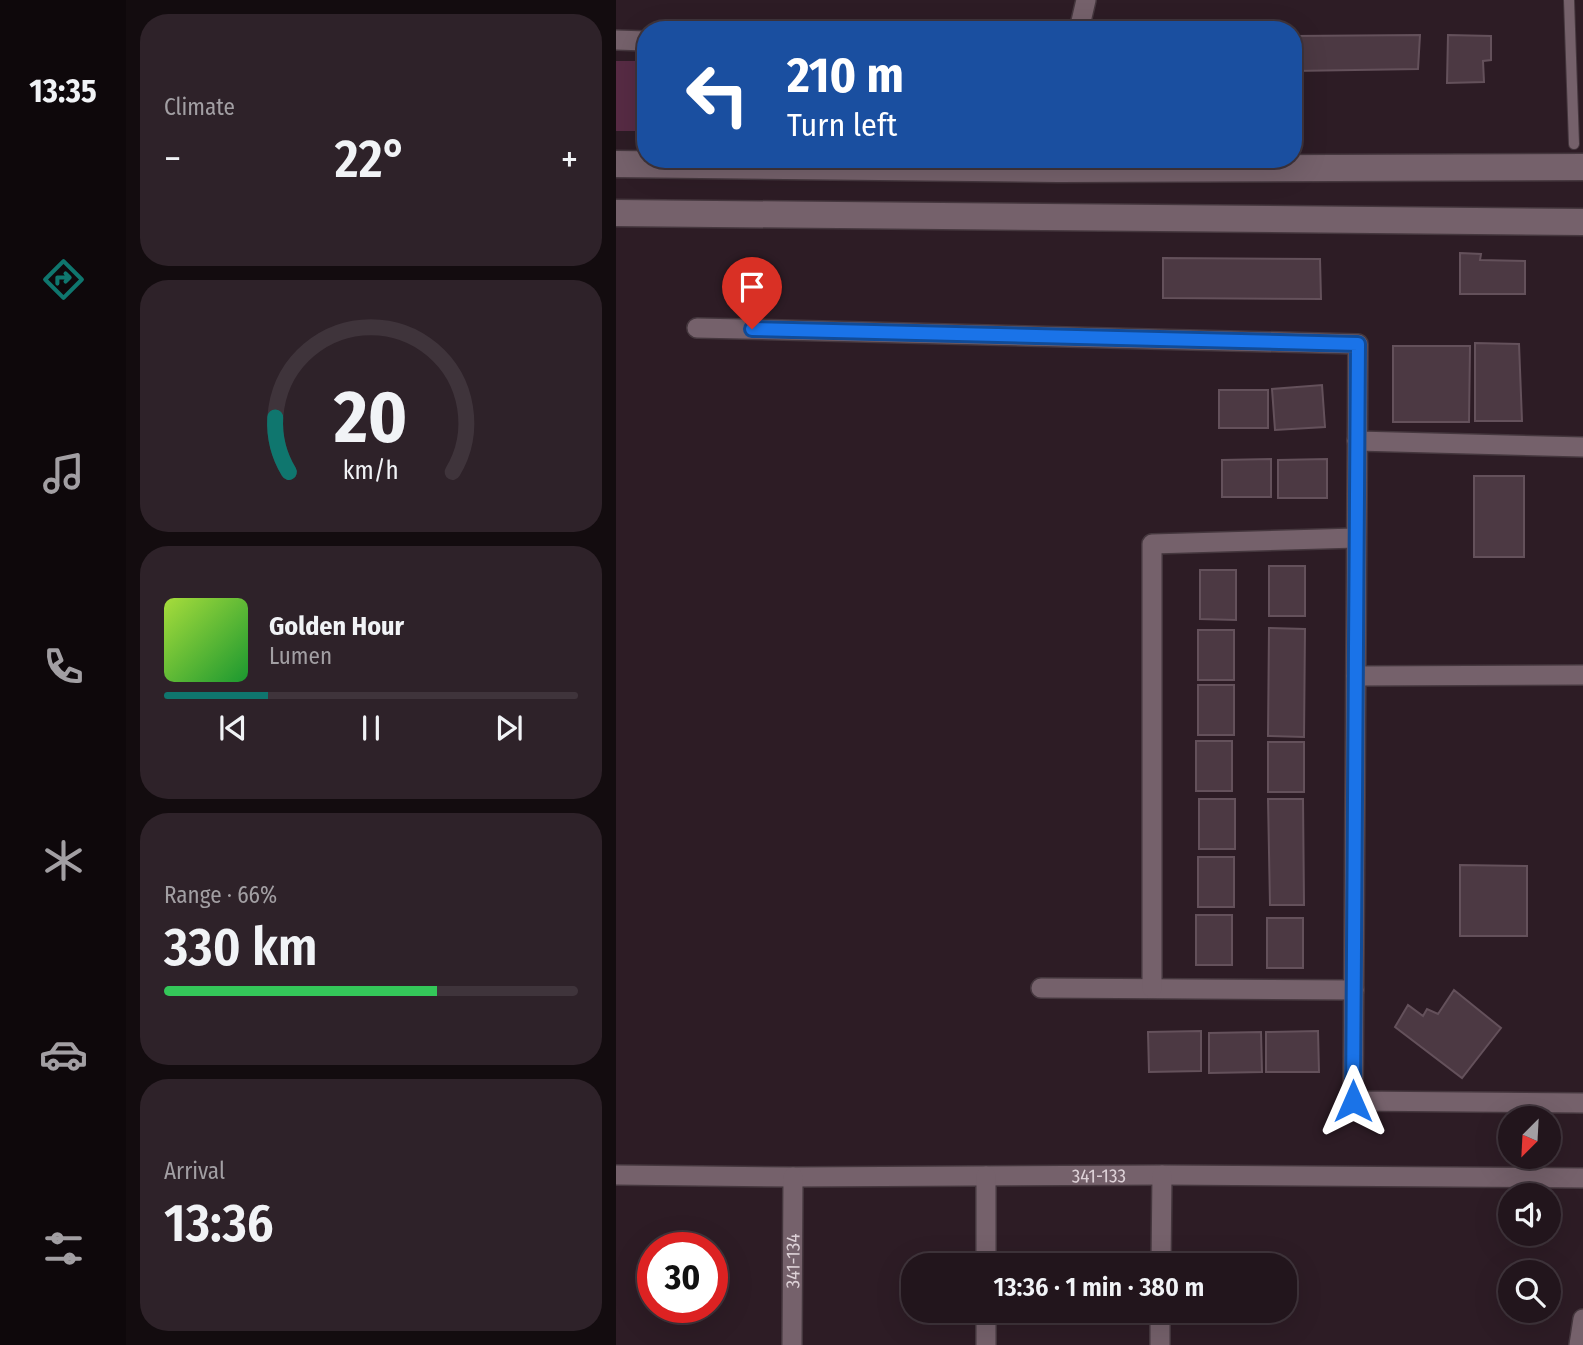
<!DOCTYPE html>
<html lang="en">
<head>
<meta charset="utf-8">
<style>
	body { margin:0; font-family:"Fira Sans Condensed",sans-serif; background:#2e2229; color:#f1f3f6; height:100vh; display:flex; flex-direction:column; font-size:26px; white-space:nowrap }
	* { box-sizing:border-box; margin:0 }
	p { font-size:23px; color:#a29fa3 }
	.icon { flex:none; width:38px; height:38px; fill:none; stroke:currentColor; stroke-width:2; stroke-linecap:round; stroke-linejoin:round }
	.map { position:relative; flex:1; overflow:hidden }
	.panel { display:flex; flex-direction:column; gap:14px; padding:14px; background:#130c0f; width:490px }
	.panel>* { flex:none }
	.hud { position:absolute; left:21px; top:21px; width:665px; height:147px; border-radius:28px; box-shadow:0 7px 28px #0002,0 0 0 2px #3f343b; background:#1a4fa0; color:#fff; overflow:hidden }
	.needle { width:46px; rotate:204deg }
	.tools { position:absolute; left:882px; top:1106px; display:grid; gap:14px }
	.tools a { display:grid; place-items:center; width:63px; height:63px; border-radius:50%; background:#22151c; box-shadow:0 7px 28px #0002,0 0 0 2px #3f343b; font-size:35px }
	.speed { position:absolute; left:21px; top:1232px; display:flex; gap:14px; font-size:35px; font-weight:700; text-align:center }
	.speed>* { display:grid; place-content:center; width:91px; height:91px; border-radius:50%; background:#22151c; box-shadow:0 7px 28px #0002,0 0 0 2px #3f343b; line-height:1 }
	.speed .limit { border:10px solid #d22; background:#fff; color:#111 }
	.pin { position:absolute; display:grid; place-items:center; width:60px; height:60px; color:#fff; margin:-72px -30px; border-radius:50% 50% 50% 0; rotate:-45deg; box-shadow:0 0 7px #0007 }
	.pin .icon { rotate:45deg }
	.me { position:absolute; width:77px; margin:-38px; rotate:0deg; stroke-linejoin:round; filter:drop-shadow(0 0 5px #0008) }
	.turn { display:flex; align-items:center; gap:24px; height:147px; padding:0 35px; font-size:32px }
	.turn .icon { width:91px; height:91px; stroke-width:2.5 }
	.turn b { display:block; font-size:49px; line-height:60px }
	.big { font-size:52px; font-weight:600; line-height:1.1 }
	.panel .tile { flex:1; display:flex; flex-direction:column; justify-content:center; gap:10px; min-width:0; padding:0 24px; border-radius:28px; background:#2e2229 }
	.panel .dial { align-items:center; gap:0 }
	.dial svg { height:182px; overflow:visible; fill:none; stroke:#3f343b; stroke-width:7; stroke-linecap:round; text-anchor:middle }
	.dial text { fill:#f1f3f6; stroke:none }
	.song { display:flex; align-items:center; gap:21px }
	.cover { width:84px; height:84px; border-radius:10px; background:linear-gradient(135deg,hsl(80 70% 55%),hsl(130 70% 35%)) }
	.played { height:7px; border-radius:4px; background:linear-gradient(90deg,#0f766e 25%,#3f343b 25%) }
	.keys { display:flex; justify-content:space-around; direction:ltr }
	.heat { display:flex; justify-content:space-between; align-items:center; font-size:38px; direction:ltr }
	.charge { height:10px; border-radius:5px; background:linear-gradient(90deg,#34c759 66%,#3f343b 0) }
	.trip { position:absolute; left:285px; top:1253px; width:396px; height:70px; border-radius:28px; background:#22151c; box-shadow:0 7px 28px #0002,0 0 0 2px #3f343b; font-weight:600; line-height:70px; text-align:center }
	main { display:flex; flex:1; min-height:0 }
	.menu { display:flex; flex-direction:column; width:126px; justify-content:space-around; align-items:center; background:#0e080b; color:#a29fa3 }
	.menu .icon { width:49px; height:49px }
	.menu .active { color:#0f766e }
	.menu b { font-size:32px; color:#f1f3f6 }
	.map>svg:first-child { display:block }
</style>
</head>
<body>
<main>
<nav class="menu">
<b>13:35</b>
<svg class="icon active" aria-label="directions" viewBox="0 0 24 24"><path d="M12 3l9 9-9 9-9-9zM9 14v-3h6M13 9l2 2-2 2"/></svg>
<svg class="icon" aria-label="music" viewBox="0 0 24 24"><path d="M9 18V5l10-2v13"/><circle cx="6" cy="18" r="3"/><circle cx="16" cy="16" r="3"/></svg>
<svg class="icon" aria-label="phone" viewBox="0 0 24 24"><path d="M5 4h4l2 5-3 2q2 4 5 5l2-3 5 2v4C11 20 4 13 5 4z"/></svg>
<svg class="icon" aria-label="climate" viewBox="0 0 24 24"><path d="M12 3v18M4 7l16 10M4 17L20 7"/></svg>
<svg class="icon" aria-label="car" viewBox="0 0 24 24"><path d="M5 17H2v-5l4-1 3-4h7l3 4 3 1v5h-3M9 17h6M6 11h13"/><circle cx="7" cy="17" r="2"/><circle cx="17" cy="17" r="2"/></svg>
<svg class="icon" aria-label="filters" viewBox="0 0 24 24"><path d="M4 7h16M4 17h16"/><circle cx="9" cy="7" r="2"/><circle cx="15" cy="17" r="2"/></svg>
</nav>
<section class="panel">
<div class="tile"><p>Climate</p>
<div class="heat"><a>−</a><b class="big">22°</b><a>+</a></div>
</div>
<div class="tile dial"><svg viewBox="0 0 100 80">
<path d="M14 69A42 42 0 1 1 86 69"/>
<path d="M14 69A42 42 0 0 1 8 45" stroke="#0f766e"/>
<text x="50" y="56" font-size="32" font-weight="700">20</text>
<text x="50" y="72" font-size="11">km/h</text>
</svg></div>
<div class="tile">
<div class="song"><i class="cover"></i><div><b>Golden Hour</b><p>Lumen</p></div></div>
<div class="played"></div>
<div class="keys"><svg class="icon" aria-label="previous" viewBox="0 0 24 24"><path d="M18 5L8 12l10 7zM5 5v14"/></svg><svg class="icon" aria-label="pause" viewBox="0 0 24 24"><path d="M8 5v14M16 5v14"/></svg><svg class="icon" aria-label="next" viewBox="0 0 24 24"><path d="M6 5l10 7-10 7zM19 5v14"/></svg></div>
</div>
<div class="tile"><p>Range · 66%</p><b class="big">330 km</b><div class="charge"></div></div>
<div class="tile"><p>Arrival</p><b class="big">13:36</b></div>
</section>
<div class="map">
<svg width="967" height="1345" viewBox="0 0 967 1345">
	<rect width="100%" height="100%" fill="#2d1c25"/>
	<!-- green -->
	<path fill="#572b44" d="M0,61H30V131H0Z"/>
	<!-- building -->
	<path fill="#4c3943" stroke="#64515b" stroke-width="2" d="M804,35L802,69L677,71V36Z
		M832,35L875,36V60L867,61L868,82L831,83Z
		M844,253L865,254L864,260L909,261V294H844Z
		M547,258L704,259L705,299L547,298Z
		M859,343L903,344L906,421H859Z
		M777,346H854L853,422H777Z
		M706,385L709,427L659,430L656,389Z
		M603,390H652V428H603Z
		M655,459V497H606V460Z
		M711,459V498H662V460Z
		M858,476H908V557H858Z
		M653,566H689V616H653Z
		M584,570H620V620L584,619Z
		M653,628L689,629L688,737L652,736Z
		M582,630H618V680H582Z
		M582,685H618V735H582Z
		M580,741H616V791H580Z
		M652,742H688V792H652Z
		M583,799H619V849H583Z
		M652,799H687L688,905H654Z
		M582,857H618V907H582Z
		M844,865L911,866V936H844Z
		M580,915H616V965H580Z
		M651,918H687V968H651Z
		M838,990L885,1028L846,1078L779,1027L792,1005L807,1016L811,1009L822,1014Z
		M585,1031V1071L533,1072L532,1032Z
		M702,1031L703,1072H650V1032Z
		M645,1032L646,1072L593,1073V1033Z"/>
	<g fill="none" stroke-linecap="round" stroke-linejoin="round">
		<!-- service casing -->
		<g stroke="#45373e" stroke-width="12">
			<path id="service" d="M953,0L958,144"/>
		</g>
		<!-- minor casing -->
		<g stroke="#45373e" stroke-width="22">
			<g id="minor">
				<path d="M463,30L470,0"/>
				<path d="M0,40L30,41"/>
				<path d="M81,328L742,344L737,1101L967,1103"/>
				<path d="M741,441L967,447"/>
				<path d="M740,676L967,675"/>
				<path d="M425,988L738,990"/>
				<path d="M536,988V544L740,538"/>
				<path id="s1" d="M0,1175L177,1177L546,1175L967,1178"/>
				<path d="M370,1265V1176"/>
				<path d="M545,1265L546,1175"/>
				<path id="s2" d="M176,1345L177,1177"/>
				<path d="M370,1345V1311"/>
				<path d="M544,1345V1311"/>
				<path d="M963,1345L967,1319"/>
			</g>
		</g>
		<!-- secondary casing -->
		<g stroke="#45373e" stroke-width="29">
			<path id="secondary" d="M0,164L442,169L967,167
				M0,213L967,222"/>
		</g>
		<!-- service -->
		<use href="#service" stroke="#75616b" stroke-width="10"/>
		<!-- minor -->
		<use href="#minor" stroke="#75616b" stroke-width="19"/>
		<!-- secondary -->
		<use href="#secondary" stroke="#75616b" stroke-width="26"/>
	</g>
	<g fill="none" stroke-linecap="round" stroke-linejoin="round">
		<!-- route casing -->
		<g stroke="#114b97" stroke-width="18">
			<path id="route" d="M136,329L742,344L737,1101"/>
		</g>
		<!-- route -->
		<use href="#route" stroke="#1a73e8" stroke-width="12"/>
	</g>
	<g text-anchor="middle" stroke-width="7" stroke-linejoin="round" paint-order="stroke">
		<!-- street labels -->
		<g font-size="19" fill="#ddd1d7" stroke="#11090d">
			<text dy="7" stroke="none"><textPath href="#s1" startOffset="483">341-133</textPath></text>
			<text dy="7" stroke="none"><textPath href="#s2" startOffset="84">341-134</textPath></text>
		</g>
	</g>
</svg>
<div class="tools">
<a><svg class="needle" viewBox="-14 -14 28 28"><path d="M0-13l5 13h-10z" fill="#e53935"/><path d="M0 13l5-13h-10z" fill="#a29fa3"/></svg></a>
<a><svg class="icon" aria-label="sound" viewBox="0 0 24 24"><path d="M4 9h4l5-4v14l-5-4H4zM17 9q2 3 0 6"/></svg></a>
<a><svg class="icon" aria-label="search" viewBox="0 0 24 24"><circle cx="10" cy="10" r="6"/><path d="M15 15l6 6"/></svg></a>
</div>
<div class="speed"><div class="limit">30</div></div>
<div class="pin" style="left:136px;top:329px;background:#d93025"><svg class="icon" aria-label="arrive" viewBox="0 0 24 24"><path d="M6 21V4h12l-3 4 3 4H6"/></svg></div>
<svg class="me" style="left:737px;top:1101px" viewBox="-20 -20 40 40"><path d="M0-17L14 15 0 8-14 15z" fill="#1a73e8" stroke="#fff" stroke-width="4"/></svg>
<div class="trip">13:36 · 1 min · 380 m</div>
<div class="hud">
<div class="turn"><svg class="icon" aria-label="left" viewBox="0 0 24 24"><path d="M17 20v-9H6M10 6l-5 5 5 5"/></svg><div><b>210 m</b>Turn left</div></div>
</div>
</div>
</main>
</body>
</html>
